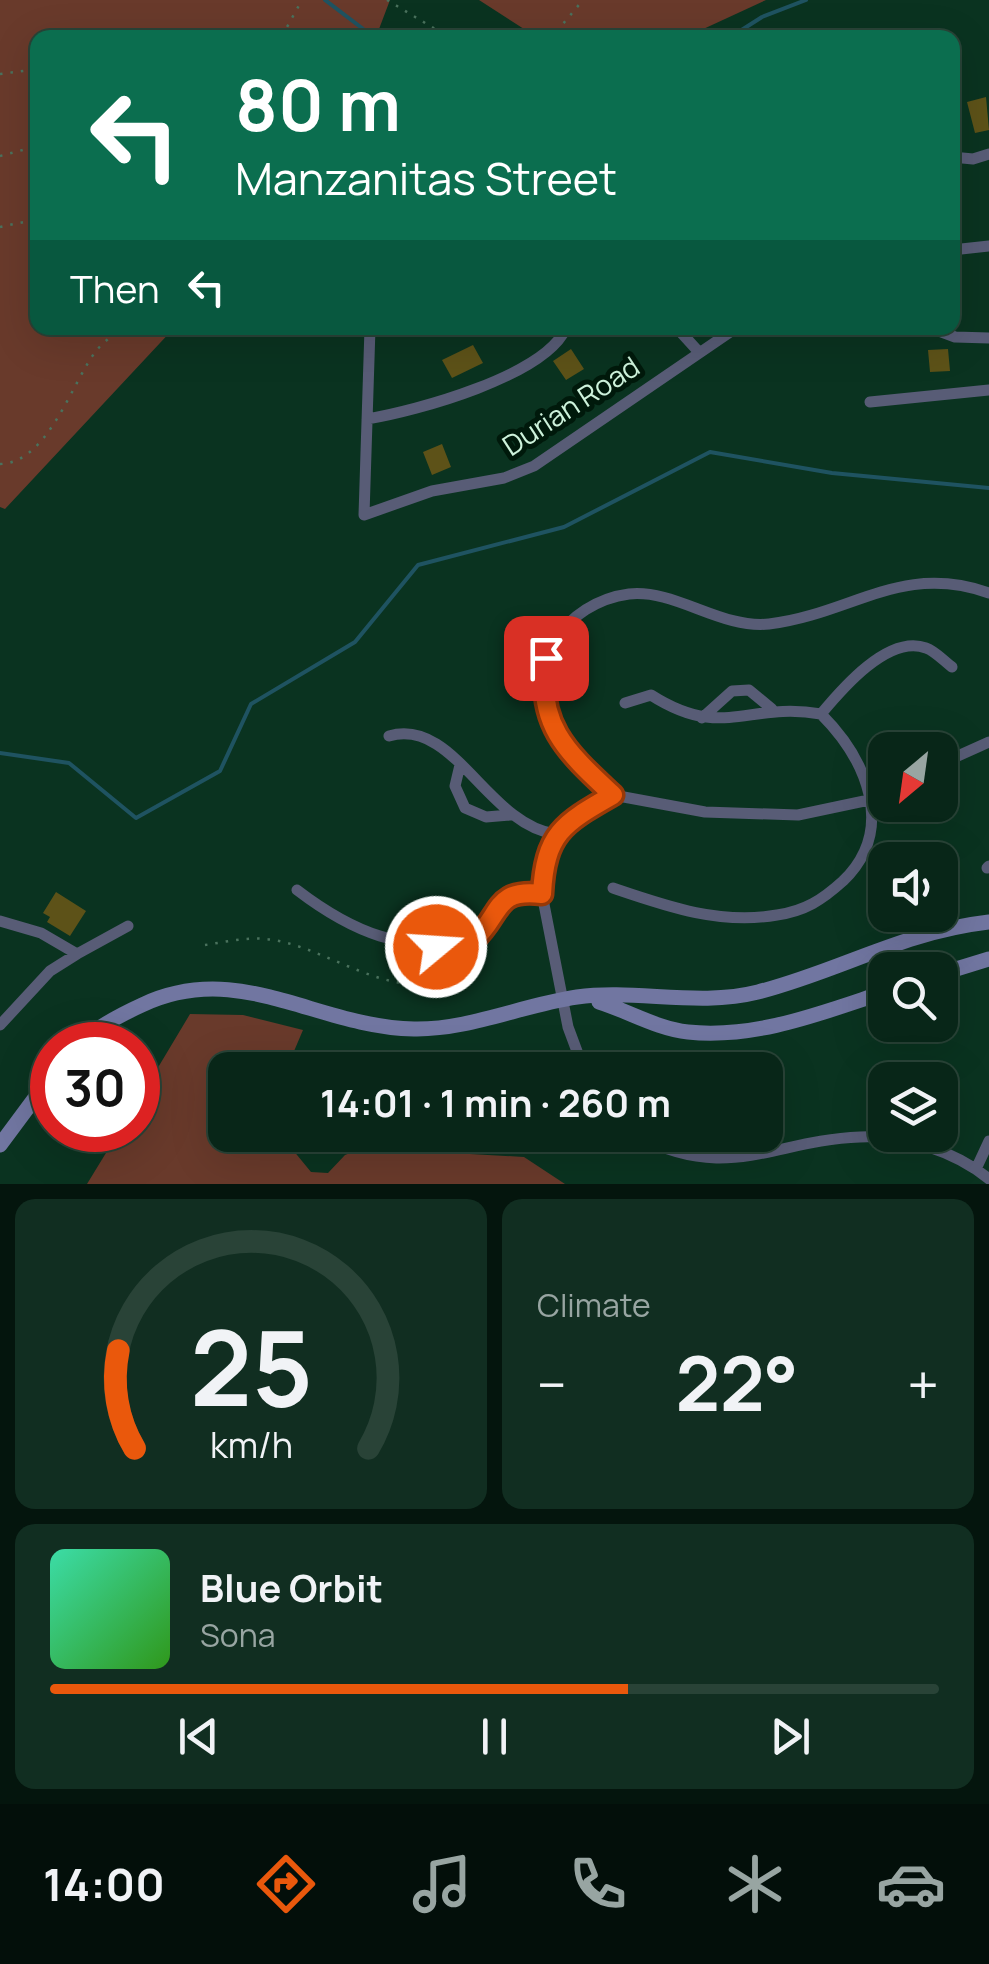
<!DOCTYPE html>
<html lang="en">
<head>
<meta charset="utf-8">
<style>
	body { margin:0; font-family:Manrope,sans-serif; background:#112e21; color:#f1f3f6; height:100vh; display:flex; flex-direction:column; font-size:38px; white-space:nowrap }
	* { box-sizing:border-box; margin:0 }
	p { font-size:32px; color:#98a5a2 }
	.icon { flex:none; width:55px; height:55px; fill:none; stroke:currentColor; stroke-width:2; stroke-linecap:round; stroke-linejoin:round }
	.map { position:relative; height:1184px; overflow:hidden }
	.drawer { display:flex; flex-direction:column; gap:15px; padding:15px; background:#04150d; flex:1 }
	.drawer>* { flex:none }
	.top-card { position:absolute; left:30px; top:30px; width:930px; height:305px; border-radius:20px; box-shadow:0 10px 40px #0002,0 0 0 2px #294337; background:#0b6e4f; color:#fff; overflow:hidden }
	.needle { width:65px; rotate:209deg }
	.buttons { position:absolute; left:868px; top:732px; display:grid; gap:20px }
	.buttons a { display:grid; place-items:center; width:90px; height:90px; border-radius:20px; background:#082618; box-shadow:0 10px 40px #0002,0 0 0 2px #294337; font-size:50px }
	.speed { position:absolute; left:30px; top:1022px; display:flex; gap:20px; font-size:50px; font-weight:700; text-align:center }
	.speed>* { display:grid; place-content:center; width:130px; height:130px; border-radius:50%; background:#082618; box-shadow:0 10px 40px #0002,0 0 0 2px #294337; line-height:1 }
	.speed .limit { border:15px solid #d22; background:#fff; color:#111 }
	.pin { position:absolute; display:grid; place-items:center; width:85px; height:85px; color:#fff; margin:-42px; border-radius:20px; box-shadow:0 5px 15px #0006 }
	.me { position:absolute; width:110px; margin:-55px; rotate:72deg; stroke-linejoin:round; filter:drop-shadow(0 0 8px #0008) }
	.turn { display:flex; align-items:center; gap:35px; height:210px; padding:0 40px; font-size:45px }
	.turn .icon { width:130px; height:130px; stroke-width:2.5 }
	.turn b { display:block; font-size:70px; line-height:85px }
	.then { display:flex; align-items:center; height:95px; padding:0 40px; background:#0003; gap:20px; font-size:38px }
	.big { font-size:75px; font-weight:700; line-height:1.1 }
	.drawer .widget { flex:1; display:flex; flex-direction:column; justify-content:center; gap:15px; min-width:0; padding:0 35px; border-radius:20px; background:#112e21 }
	.drawer .dial { align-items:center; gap:0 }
	.dial svg { height:260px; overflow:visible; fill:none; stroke:#294337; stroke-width:7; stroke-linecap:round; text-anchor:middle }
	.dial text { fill:#f1f3f6; stroke:none }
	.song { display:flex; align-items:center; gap:30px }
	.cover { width:120px; height:120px; border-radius:15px; background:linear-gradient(135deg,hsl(160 70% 55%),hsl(110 70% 35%)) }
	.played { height:10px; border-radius:5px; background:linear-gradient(90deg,#ea580c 65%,#294337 65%) }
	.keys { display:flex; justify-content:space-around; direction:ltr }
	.heat { display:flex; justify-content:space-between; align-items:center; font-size:55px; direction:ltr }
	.drawer .tiles { flex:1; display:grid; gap:15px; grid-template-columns:1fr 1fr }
	.widget:last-child { grid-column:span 2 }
	.trip { position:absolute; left:208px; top:1052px; width:575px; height:100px; border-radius:20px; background:#082618; box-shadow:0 10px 40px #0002,0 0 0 2px #294337; font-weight:700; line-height:100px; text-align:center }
	.tabs { display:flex; height:160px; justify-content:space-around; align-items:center; background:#030f0a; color:#98a5a2 }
	.tabs .icon { width:70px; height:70px }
	.tabs .selected { color:#ea580c }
	.tabs b { font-size:45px; color:#f1f3f6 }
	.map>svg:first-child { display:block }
</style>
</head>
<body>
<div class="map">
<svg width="989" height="1184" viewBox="0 0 989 1184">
	<rect width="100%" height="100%" fill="#0a3320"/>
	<!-- green -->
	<path fill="#693a2b" d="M0,0H390L376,37L38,38V328H174L5,509L0,507Z
		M479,0H766L686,37L538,38Z
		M190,1014L243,1015L303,1030L286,1070H225V1135H288V1144L311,1172L328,1173L345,1155L363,1148L524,1157L565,1184H87L120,1130H138V1101Z"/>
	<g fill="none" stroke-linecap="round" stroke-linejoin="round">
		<!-- stream -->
		<path stroke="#1f5361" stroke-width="4" d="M325,0L375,38
			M729,38L762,17L806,0
			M0,753L69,763L136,818L220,771L251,704L355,642L418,565L564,527L710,452L832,473L989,488"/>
	</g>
	<!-- building -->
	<path fill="#5d5218" d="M986,97L989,130L975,133L967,102Z
		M473,345L483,363L452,378L442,360Z
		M571,349L584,369L566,380L553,361Z
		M948,349L950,371L930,372L928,350Z
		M442,444L451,467L432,475L423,452Z
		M56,892L86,911L70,936L47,922L50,917L43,913Z"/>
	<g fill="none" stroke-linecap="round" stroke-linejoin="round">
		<!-- path -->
		<path stroke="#4a725d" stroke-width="2.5" stroke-dasharray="2.5 8" stroke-linecap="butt" d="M387,0L450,38
			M282,36L302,0
			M526,38L557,31L583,0
			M0,74L38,69
			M0,156L38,146
			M0,227L38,219
			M0,464C48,463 72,382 96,351C103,342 112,337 119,328
			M205,945C225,942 246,937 266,939C325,944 394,1007 452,975L470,951"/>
		<!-- street -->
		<path stroke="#585c76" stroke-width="11" d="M952,157L973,159L989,154
			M952,250L989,246
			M370,328L364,515L432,491L504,478L534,466L736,328
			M677,328L697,350
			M931,328L955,337L989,338
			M870,402L989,390
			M367,419C416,411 545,376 566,328
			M821,714C841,690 888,634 926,648C935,651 944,661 952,667
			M702,718L732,691L749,690L772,709
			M389,736C454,717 487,824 555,834
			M940,764L989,742
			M460,765L455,786L465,808L486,817L510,815
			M613,795C591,774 569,754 553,727C519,667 566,602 629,594C676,589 720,629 769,624C852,614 901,562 989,593
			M987,868L989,866
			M613,888C666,906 719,925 777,915C805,911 822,900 843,881C897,829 866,759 821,714C748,701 723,741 651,695L625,703
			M297,890C352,932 404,954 474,940C502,914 494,888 542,894
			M0,921L41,933L77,954L50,971L0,1025
			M77,954L128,926
			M584,1070L568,1027L542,894L549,848L568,820L613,795L705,812L798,815L869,800L885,791
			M636,1135C727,1184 774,1140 860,1137C904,1135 955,1151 989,1179
			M976,1169L989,1141"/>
		<!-- secondary -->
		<path stroke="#7176a1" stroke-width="15" d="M940,974L989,959
			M599,1002C628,1011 658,1029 688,1032C756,1039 821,1013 885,992
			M78,1045C95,1028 120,1015 142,1005C239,959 316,1027 414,1029C469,1030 522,1005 577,997C636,989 699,1007 758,992C840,971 902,932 989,922
			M0,1145L52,1075"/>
	</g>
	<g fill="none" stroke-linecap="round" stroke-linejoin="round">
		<!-- route casing -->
		<g stroke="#983908" stroke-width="25">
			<path id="route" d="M436,947L474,940C502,914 494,888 542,894C545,833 564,823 613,795C567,752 536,725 546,658"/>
		</g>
		<!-- route -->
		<use href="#route" stroke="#ea580c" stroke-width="18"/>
	</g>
	<g text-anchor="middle" stroke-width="10" stroke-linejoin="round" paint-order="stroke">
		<!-- street labels -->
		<g font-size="28" fill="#cdf2db" stroke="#00190b">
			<text transform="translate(571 406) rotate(-33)" y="10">Durian Road</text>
		</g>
	</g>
</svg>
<div class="buttons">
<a><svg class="needle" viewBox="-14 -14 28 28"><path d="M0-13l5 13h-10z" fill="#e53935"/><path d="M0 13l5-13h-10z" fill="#98a5a2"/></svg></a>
<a><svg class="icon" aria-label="sound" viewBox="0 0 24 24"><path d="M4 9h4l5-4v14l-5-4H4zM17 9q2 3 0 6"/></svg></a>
<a><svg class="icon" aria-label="search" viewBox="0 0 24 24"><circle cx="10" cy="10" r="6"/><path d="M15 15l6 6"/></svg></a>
<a><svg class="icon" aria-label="layers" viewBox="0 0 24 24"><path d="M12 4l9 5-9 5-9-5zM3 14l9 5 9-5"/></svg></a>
</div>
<div class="speed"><div class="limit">30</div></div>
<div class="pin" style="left:546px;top:658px;background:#d93025"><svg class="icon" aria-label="arrive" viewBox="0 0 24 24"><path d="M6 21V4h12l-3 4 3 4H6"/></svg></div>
<svg class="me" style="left:436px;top:947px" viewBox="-20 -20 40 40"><circle r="17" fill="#ea580c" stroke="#fff" stroke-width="3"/><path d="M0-11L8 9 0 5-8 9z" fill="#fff"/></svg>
<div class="trip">14:01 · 1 min · 260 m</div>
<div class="top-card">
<div class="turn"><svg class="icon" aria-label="left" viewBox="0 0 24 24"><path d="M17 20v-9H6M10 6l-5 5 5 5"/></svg><div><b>80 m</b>Manzanitas Street</div></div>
<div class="then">Then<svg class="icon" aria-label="left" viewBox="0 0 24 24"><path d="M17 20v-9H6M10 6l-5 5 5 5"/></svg></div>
</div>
</div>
<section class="drawer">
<div class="tiles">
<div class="widget dial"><svg viewBox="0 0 100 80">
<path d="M14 69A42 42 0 1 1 86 69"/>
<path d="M14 69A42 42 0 0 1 9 39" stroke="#ea580c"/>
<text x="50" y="56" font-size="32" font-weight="700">25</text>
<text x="50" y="72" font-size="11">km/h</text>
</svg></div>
<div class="widget"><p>Climate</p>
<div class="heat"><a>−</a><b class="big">22°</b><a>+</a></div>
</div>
<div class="widget">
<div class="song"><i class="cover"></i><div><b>Blue Orbit</b><p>Sona</p></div></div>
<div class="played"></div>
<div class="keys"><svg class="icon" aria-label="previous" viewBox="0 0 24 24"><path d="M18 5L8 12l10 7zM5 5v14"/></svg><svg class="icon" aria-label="pause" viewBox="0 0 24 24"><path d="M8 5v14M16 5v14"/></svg><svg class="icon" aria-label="next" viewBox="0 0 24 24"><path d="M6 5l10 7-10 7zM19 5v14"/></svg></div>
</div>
</div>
</section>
<nav class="tabs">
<b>14:00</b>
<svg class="icon selected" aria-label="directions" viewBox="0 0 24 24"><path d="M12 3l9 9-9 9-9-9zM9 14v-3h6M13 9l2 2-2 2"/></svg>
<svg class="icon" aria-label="music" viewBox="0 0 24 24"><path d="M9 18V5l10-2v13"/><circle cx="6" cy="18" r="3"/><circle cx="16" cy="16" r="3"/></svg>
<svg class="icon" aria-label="phone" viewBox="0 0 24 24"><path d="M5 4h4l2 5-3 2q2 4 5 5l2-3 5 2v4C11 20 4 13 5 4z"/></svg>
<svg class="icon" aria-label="climate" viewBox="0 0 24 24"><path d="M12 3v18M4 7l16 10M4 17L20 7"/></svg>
<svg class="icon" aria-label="car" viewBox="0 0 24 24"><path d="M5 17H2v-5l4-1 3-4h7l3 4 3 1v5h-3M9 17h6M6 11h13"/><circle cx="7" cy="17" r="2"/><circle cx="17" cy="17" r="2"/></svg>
</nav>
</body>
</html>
